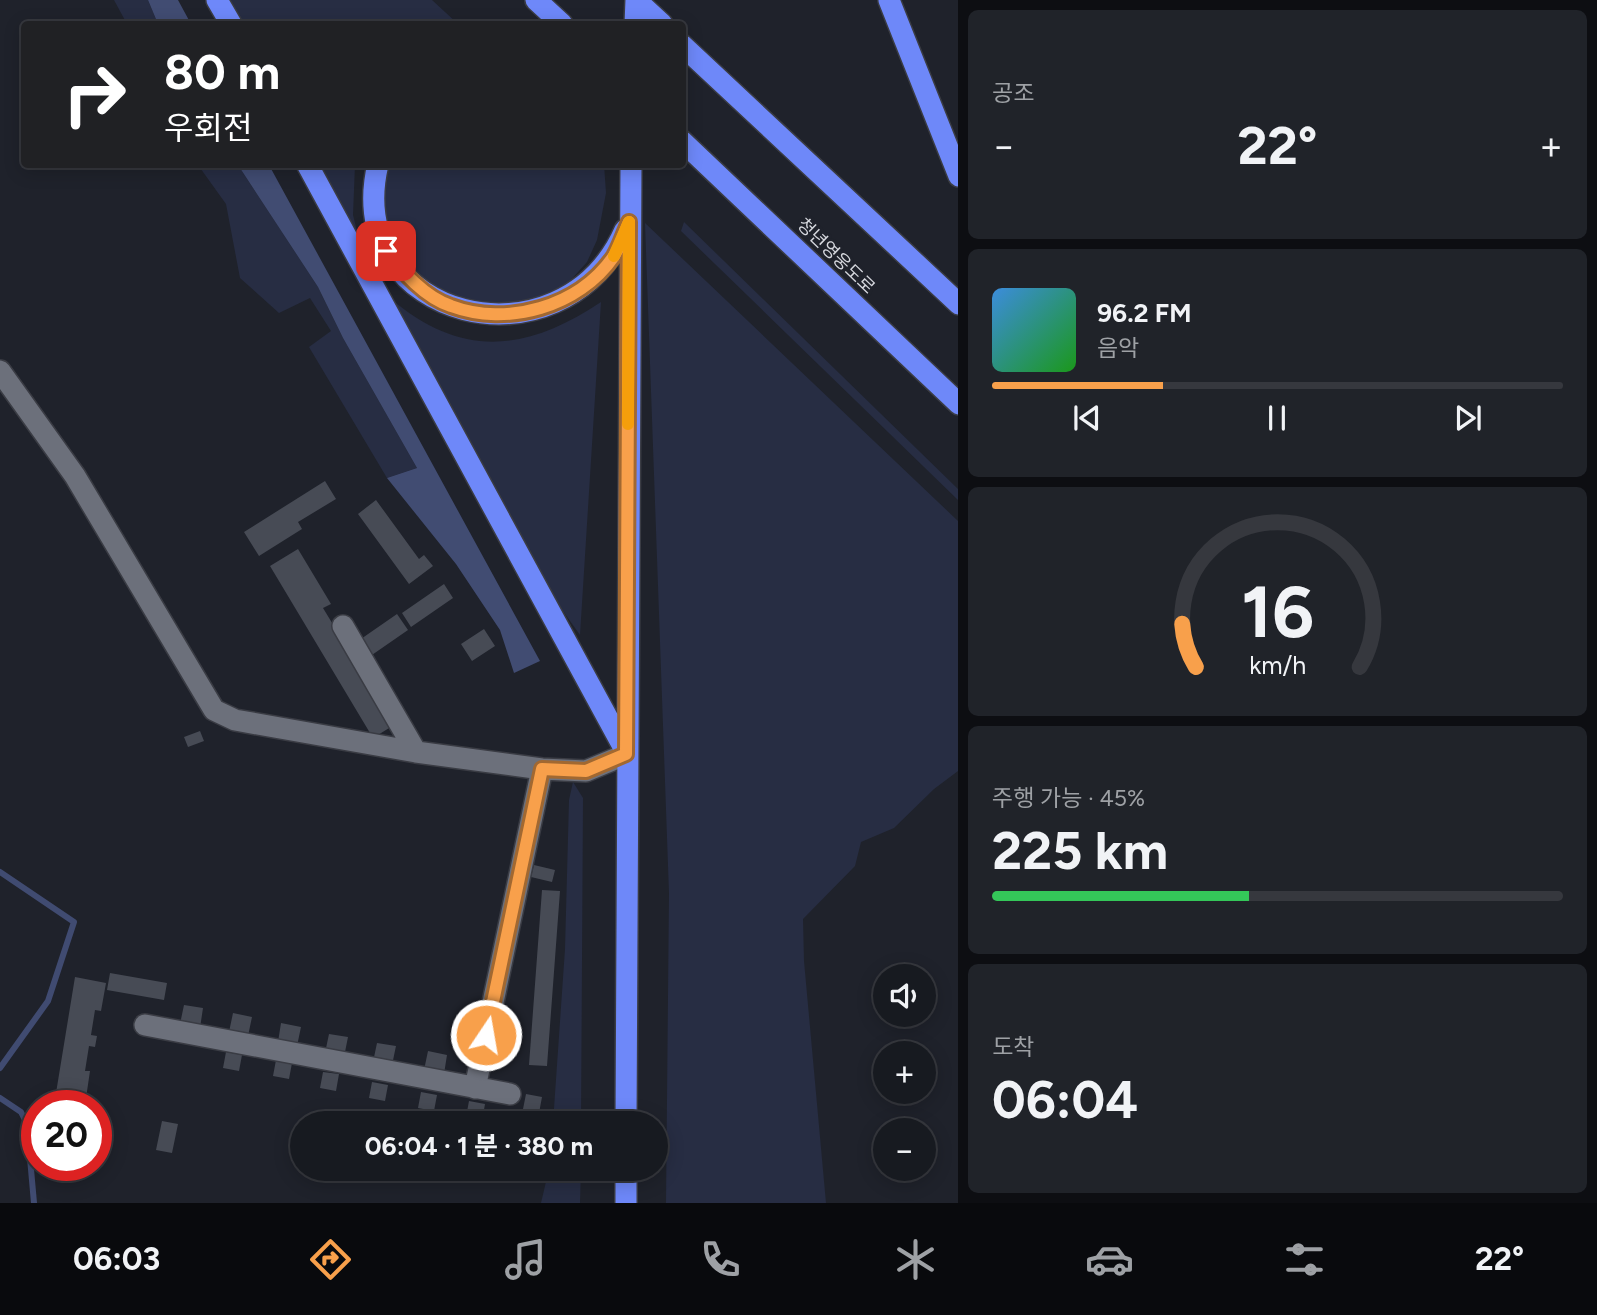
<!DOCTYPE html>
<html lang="ko">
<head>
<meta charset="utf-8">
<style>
	body { margin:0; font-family:Figtree,"Noto Sans KR",sans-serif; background:#202329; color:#f1f3f6; height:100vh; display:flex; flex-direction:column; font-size:26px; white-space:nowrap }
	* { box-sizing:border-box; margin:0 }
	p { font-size:23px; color:#9ea1a5 }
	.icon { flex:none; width:38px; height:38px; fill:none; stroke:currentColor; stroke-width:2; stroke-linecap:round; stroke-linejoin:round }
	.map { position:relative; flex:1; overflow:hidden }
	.panel { display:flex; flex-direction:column; gap:10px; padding:10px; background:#0d0e12; width:639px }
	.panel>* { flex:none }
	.top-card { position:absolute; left:21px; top:21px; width:665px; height:147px; border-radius:7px; box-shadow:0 4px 18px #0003,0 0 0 2px #36383e; background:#202124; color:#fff; overflow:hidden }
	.buttons { position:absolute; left:873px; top:964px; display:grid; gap:14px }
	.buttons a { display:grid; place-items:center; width:63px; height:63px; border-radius:50%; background:#171a20; box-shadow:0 4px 18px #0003,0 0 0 2px #36383e; font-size:35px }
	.speed { position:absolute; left:21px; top:1090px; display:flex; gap:14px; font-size:35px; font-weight:700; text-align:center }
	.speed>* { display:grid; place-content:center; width:91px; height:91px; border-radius:50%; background:#171a20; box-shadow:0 4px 18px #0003,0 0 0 2px #36383e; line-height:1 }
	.speed .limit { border:10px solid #d22; background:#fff; color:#111 }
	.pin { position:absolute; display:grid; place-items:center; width:60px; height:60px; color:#fff; margin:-30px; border-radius:14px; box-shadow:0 4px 10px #0006 }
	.me { position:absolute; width:77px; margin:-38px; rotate:12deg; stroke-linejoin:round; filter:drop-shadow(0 0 5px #0008) }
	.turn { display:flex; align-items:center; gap:24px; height:147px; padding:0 28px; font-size:32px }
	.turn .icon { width:91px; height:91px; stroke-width:2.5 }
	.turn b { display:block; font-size:49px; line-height:60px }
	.big { font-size:52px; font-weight:700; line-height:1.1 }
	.panel .card { flex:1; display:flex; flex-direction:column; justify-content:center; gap:10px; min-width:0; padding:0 24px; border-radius:10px; background:#202329 }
	.panel .dial { align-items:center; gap:0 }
	.dial svg { height:182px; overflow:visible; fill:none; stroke:#36383e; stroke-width:7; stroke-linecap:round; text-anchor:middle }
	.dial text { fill:#f1f3f6; stroke:none }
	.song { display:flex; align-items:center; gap:21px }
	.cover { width:84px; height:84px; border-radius:10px; background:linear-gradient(135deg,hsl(210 70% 55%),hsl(120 70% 35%)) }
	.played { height:7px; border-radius:4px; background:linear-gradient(90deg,#f8a04b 30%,#36383e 30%) }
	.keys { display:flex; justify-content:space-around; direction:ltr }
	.heat { display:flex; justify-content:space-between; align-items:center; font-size:38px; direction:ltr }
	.charge { height:10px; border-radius:5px; background:linear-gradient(90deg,#34c759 45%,#36383e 0) }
	.trip { position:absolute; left:290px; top:1111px; width:378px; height:70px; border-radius:35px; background:#171a20; box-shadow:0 4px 18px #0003,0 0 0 2px #36383e; font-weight:700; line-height:70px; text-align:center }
	.dock { display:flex; height:112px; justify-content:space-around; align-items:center; background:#090a0d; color:#9ea1a5 }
	.dock .icon { width:49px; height:49px }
	.dock .on { color:#f8a04b }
	.dock b { font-size:32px; color:#f1f3f6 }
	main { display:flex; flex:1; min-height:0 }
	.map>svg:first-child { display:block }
</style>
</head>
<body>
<main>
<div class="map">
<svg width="959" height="1203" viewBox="0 0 959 1203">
	<rect width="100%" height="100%" fill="#1f222b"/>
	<!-- green -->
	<path fill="#272d43" d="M114,0H148L158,24H127Z
		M228,0H432L458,24H241Z
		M604,164L606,193L597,240L587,262L570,281L526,307L445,301L389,244L380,177L385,165Z
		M198,165H238L318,287L343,338L417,468L387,478L309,347L331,331L310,298L279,313L240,278L226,204Z
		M318,165H355L353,215L360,243Z
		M684,222L958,489V500L681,231Z
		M645,223L958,521V771L934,789L894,828L861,842L855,866L803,919L804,961L826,1203H666L669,893Z
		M390,298C461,359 526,352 601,302L580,635L543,583Z
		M573,782L583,798L581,1123H553L565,949L569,800Z
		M549,1169H581L580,1203H541Z"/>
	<!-- forest -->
	<path fill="#414c72" d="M148,0H178L191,24H158Z
		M238,165H269L540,661L514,673L500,630L456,564L387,478L417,468L343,338L318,287Z"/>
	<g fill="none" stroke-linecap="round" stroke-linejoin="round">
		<!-- stream -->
		<path stroke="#404b71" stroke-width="6" d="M0,872L74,922L48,1001L0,1068
			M0,1098L21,1112L27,1124L34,1203"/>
	</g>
	<!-- building -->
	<path fill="#474b55" d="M325,481L336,499L298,522L302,529L259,556L244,532Z
		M376,500L419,559L424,555L433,566L409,584L358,514Z
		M298,549L331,604L323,608L394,725L373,738L270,566Z
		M444,584L453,598L411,627L402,613Z
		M397,614L408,630L369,657L358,641Z
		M484,629L495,646L472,661L461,644Z
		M200,731L204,741L188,747L184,737Z
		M534,865L555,870L552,882L531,877Z
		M542,890L560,891L547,1066L529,1065Z
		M110,973L167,983L164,1000L107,990Z
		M75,977L106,983L101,1011L95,1010L91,1035L97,1036L95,1047L89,1046L85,1071H90L86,1098L56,1093Z
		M184,1005L203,1008L200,1028L180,1024Z
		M233,1013L252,1017L248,1036L229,1032Z
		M281,1023L301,1027L297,1046L278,1042Z
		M329,1034L348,1037L344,1057L325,1053Z
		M377,1043L396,1046L392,1065L373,1062Z
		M428,1051L447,1055L444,1074L424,1070Z
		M226,1052L242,1055L239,1071L223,1068Z
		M276,1060L292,1063L289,1079L273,1076Z
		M323,1072L339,1074L336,1091L320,1088Z
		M372,1082L388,1085L385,1101L369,1098Z
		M421,1092L437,1095L434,1111L418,1108Z
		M526,1094L542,1097L537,1124H520Z
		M469,1101L485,1104L482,1121L466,1117Z
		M162,1121L178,1124L172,1153L156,1150Z"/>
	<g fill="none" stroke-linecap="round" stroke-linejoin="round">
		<!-- minor casing -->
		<g stroke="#3a3c44" stroke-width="24">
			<path id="minor" d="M0,371L75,476L214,710L235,720L416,752L542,769L586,771L627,754
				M343,626L416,752
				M145,1025L510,1094
				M475,1088L542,769"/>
		</g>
		<!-- highway casing -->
		<g stroke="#3a3c44" stroke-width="24">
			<path id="highway" d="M217,0L231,24
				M536,0L562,24
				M636,0L662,24
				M889,0L959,176
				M635,24L636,0
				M682,45L959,304
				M682,141L959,404
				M307,164L625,750
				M378,164C341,320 562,374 625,230
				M626,1124L631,164
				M626,1203V1169"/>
		</g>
		<!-- minor -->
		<use href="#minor" stroke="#6c707b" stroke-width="21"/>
		<!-- highway -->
		<use href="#highway" stroke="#6e88f9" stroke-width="21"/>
	</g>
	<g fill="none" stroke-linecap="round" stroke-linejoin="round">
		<!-- route casing -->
		<g stroke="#a16831" stroke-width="18">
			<path id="route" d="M386,251C403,272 424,297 451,306C507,327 579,307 614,256C620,246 624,233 629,222L626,754L586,771L542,769L486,1035"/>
		</g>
		<!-- route -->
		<use href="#route" stroke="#f8a04b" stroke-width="12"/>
		<!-- slow -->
		<path stroke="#f59e0b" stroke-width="12" d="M614,256L629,222L628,424"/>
	</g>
	<g text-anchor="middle" stroke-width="6" stroke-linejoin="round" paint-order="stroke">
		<!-- street labels -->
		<g font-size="18" fill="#d5d7dd" stroke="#1f222b">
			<text transform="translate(836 256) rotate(44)" y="6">청년영웅도로</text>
		</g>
	</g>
</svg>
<div class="buttons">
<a><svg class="icon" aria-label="sound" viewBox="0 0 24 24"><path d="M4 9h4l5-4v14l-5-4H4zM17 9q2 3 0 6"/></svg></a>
<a>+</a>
<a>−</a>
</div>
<div class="speed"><div class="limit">20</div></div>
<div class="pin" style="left:386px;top:251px;background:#d93025"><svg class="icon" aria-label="arrive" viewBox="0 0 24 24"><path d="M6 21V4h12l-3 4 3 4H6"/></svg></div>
<svg class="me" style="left:486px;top:1035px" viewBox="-20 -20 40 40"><circle r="17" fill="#f8a04b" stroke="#fff" stroke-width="3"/><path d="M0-11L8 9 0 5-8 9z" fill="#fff"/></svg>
<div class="trip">06:04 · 1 분 · 380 m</div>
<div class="top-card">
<div class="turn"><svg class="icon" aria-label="right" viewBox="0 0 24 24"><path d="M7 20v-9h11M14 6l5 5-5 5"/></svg><div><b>80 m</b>우회전</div></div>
</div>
</div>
<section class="panel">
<div class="card"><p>공조</p>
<div class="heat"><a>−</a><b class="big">22°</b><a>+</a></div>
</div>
<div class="card">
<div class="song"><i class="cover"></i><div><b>96.2 FM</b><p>음악</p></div></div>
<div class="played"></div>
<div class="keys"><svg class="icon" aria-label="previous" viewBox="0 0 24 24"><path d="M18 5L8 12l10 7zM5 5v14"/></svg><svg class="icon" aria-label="pause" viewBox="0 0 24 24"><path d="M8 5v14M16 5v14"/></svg><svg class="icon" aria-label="next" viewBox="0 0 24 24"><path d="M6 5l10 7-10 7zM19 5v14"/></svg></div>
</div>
<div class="card dial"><svg viewBox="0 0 100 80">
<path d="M14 69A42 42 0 1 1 86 69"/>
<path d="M14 69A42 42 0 0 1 8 50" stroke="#f8a04b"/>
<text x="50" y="56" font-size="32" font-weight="700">16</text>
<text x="50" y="72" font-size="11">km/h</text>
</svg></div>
<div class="card"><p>주행 가능 · 45%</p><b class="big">225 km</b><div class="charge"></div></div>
<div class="card"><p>도착</p><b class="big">06:04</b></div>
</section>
</main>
<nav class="dock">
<b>06:03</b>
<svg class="icon on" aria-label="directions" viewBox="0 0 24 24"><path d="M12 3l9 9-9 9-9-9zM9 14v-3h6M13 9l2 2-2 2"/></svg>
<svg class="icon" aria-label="music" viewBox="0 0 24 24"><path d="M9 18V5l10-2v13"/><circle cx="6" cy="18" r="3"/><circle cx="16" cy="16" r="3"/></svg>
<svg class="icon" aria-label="phone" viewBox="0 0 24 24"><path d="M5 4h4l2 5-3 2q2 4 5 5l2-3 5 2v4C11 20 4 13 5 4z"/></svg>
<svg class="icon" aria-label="climate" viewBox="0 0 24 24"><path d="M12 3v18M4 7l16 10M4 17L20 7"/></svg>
<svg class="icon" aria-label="car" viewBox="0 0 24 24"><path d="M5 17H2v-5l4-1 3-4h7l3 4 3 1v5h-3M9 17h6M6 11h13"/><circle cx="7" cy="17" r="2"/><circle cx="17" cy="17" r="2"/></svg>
<svg class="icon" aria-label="filters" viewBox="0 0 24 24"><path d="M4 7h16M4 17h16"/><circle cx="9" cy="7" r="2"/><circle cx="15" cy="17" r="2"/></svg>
<b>22°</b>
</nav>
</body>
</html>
